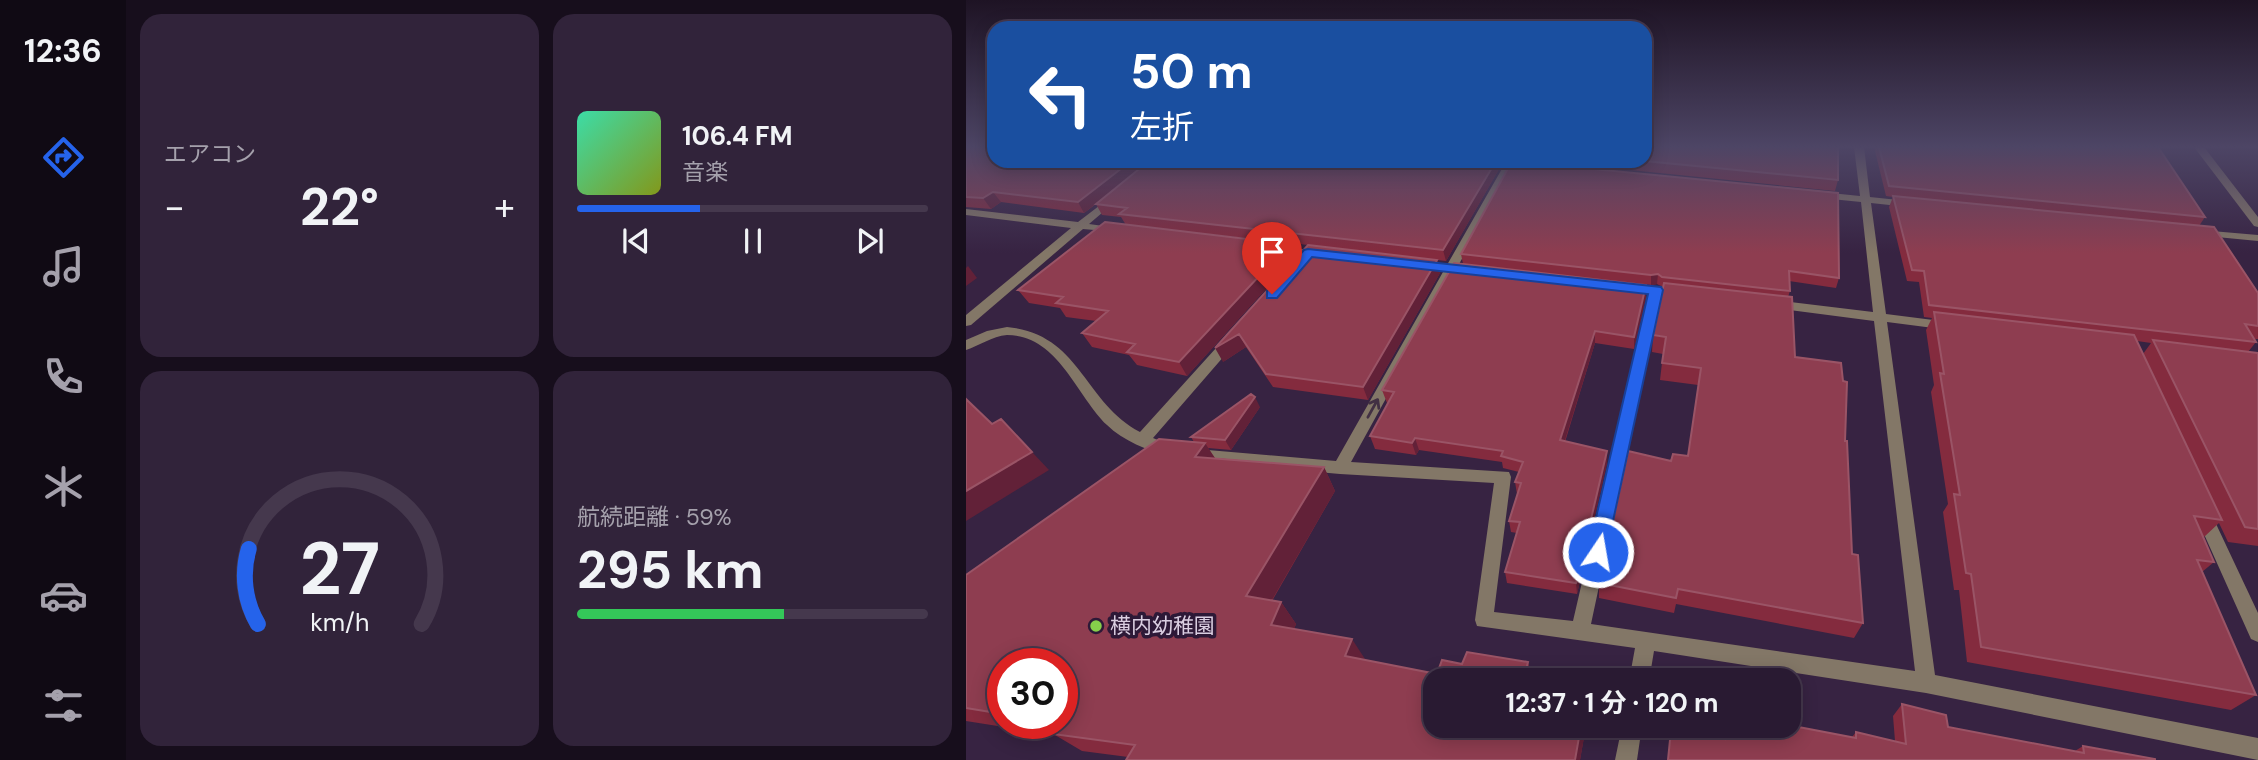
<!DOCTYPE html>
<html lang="ja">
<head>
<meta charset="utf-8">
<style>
	body { margin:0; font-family:"DM Sans","Noto Sans JP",sans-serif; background:#31233a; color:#f1f3f6; height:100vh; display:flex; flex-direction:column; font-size:26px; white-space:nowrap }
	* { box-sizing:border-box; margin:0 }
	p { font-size:23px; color:#a5a1ac }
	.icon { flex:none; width:38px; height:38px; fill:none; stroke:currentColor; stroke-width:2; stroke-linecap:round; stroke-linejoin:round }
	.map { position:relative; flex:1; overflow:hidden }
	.side { display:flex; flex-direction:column; gap:14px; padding:14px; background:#170e1c; width:840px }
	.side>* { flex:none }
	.top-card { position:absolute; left:21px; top:21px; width:665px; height:147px; border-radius:21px; box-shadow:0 4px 18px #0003,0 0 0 2px #45384d; background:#1a4fa0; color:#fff; overflow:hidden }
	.speed { position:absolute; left:21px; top:648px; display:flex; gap:14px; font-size:35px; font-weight:700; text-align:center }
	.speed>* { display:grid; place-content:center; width:91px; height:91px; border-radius:50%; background:#291a32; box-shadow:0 4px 18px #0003,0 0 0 2px #45384d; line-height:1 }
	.speed .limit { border:10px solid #d22; background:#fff; color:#111 }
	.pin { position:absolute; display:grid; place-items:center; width:60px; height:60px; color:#fff; margin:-72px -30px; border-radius:50% 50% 50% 0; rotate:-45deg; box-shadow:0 0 7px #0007 }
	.pin .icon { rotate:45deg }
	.me { position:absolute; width:77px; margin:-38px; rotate:12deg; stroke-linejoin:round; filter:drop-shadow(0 0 5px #0008) }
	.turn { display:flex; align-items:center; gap:24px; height:147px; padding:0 28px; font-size:32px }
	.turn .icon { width:91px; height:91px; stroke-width:2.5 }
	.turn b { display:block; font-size:49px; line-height:60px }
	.big { font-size:52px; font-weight:700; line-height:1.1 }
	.side .card { flex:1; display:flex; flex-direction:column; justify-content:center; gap:10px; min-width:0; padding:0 24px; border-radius:21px; background:#31233a }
	.side .dial { align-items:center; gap:0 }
	.dial svg { height:182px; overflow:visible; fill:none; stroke:#45384d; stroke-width:7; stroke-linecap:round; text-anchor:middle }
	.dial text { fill:#f1f3f6; stroke:none }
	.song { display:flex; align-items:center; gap:21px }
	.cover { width:84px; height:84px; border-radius:10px; background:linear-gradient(135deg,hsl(160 70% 55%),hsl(70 70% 35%)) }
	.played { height:7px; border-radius:4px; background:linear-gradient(90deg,#2563eb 35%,#45384d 35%) }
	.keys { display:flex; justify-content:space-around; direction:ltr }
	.heat { display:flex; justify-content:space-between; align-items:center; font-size:38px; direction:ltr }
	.charge { height:10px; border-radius:5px; background:linear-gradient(90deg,#34c759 59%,#45384d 0) }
	.side .tiles { flex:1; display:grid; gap:14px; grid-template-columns:repeat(2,1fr) }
	.trip { position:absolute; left:457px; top:668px; width:378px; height:70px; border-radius:21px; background:#291a32; box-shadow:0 4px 18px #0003,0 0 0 2px #45384d; font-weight:700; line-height:70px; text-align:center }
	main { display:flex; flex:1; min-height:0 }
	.dock { display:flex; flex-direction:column; width:126px; justify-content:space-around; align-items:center; background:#100a14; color:#a5a1ac }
	.dock .icon { width:49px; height:49px }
	.dock .active { color:#2563eb }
	.dock b { font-size:32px; color:#f1f3f6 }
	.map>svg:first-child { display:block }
</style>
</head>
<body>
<main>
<nav class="dock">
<b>12:36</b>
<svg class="icon active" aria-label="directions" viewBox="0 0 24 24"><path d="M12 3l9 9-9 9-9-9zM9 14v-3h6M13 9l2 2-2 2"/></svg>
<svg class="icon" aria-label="music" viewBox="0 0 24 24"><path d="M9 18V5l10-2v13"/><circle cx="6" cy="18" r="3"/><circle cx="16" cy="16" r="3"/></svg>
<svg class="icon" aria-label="phone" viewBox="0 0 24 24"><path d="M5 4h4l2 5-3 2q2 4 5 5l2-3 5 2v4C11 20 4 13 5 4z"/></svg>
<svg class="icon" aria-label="climate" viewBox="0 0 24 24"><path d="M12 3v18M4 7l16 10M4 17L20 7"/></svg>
<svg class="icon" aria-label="car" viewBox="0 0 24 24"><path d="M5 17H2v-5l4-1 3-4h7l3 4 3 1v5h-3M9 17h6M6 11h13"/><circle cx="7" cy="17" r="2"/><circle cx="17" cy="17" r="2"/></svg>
<svg class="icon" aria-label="filters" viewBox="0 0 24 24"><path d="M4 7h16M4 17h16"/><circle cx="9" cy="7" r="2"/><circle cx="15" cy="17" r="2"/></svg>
</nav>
<section class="side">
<div class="tiles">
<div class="card"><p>エアコン</p>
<div class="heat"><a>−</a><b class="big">22°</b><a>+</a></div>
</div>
<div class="card">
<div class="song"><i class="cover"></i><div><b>106.4 FM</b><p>音楽</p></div></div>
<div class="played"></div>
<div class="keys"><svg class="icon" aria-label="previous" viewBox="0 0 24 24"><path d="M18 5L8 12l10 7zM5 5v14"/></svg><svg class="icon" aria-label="pause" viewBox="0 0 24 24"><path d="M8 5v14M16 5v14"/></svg><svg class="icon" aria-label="next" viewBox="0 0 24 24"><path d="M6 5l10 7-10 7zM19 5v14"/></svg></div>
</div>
<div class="card dial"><svg viewBox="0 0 100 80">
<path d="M14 69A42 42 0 1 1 86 69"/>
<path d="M14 69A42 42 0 0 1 10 36" stroke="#2563eb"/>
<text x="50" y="56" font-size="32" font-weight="700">27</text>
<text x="50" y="72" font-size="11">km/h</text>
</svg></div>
<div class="card"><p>航続距離 · 59%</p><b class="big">295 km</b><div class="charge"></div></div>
</div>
</section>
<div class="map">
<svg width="1292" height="760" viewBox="0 0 1292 760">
	<rect width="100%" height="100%" fill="#372342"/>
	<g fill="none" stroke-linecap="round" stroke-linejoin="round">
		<!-- street -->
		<path fill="#837767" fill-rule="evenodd" d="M888,147H898L904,197L942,201L947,204L942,207L905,203L920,314L983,322L989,326L983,330L921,322L969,675L1292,738V760L960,693L688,651L683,681H663L669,648L511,626L509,620L528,483L374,474L230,461L225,459L222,455L225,451L230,449L370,461L477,272L453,270L447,266L453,262L481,265L537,167L506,164L501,161H550L549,163L567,165L568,167L563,170L546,168L492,266L507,268L509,271L503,275L489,273L385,462L543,472L545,477L528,612L607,621L683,293L662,291L656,287L662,283L719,290L721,293L715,297L695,295L625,624L949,671L908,321L808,308L802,304L808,300L907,312L895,202L855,198L850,195L855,192L894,196Z
			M1228,147H1238L1292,217V227L1288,226Z
			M146,196L151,199L150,201L123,224L152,228V232L117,229L5,325L0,326V315L105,228L0,215V209L112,222Z
			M1234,230L1292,235V241L1230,235L1228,233Z
			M307,246L353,251L359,254L353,257L303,251L301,249Z
			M41,327C115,334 117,402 174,432L260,337L265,335L272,340L187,438L208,447L211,451L208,455L203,457C182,450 157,441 141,425C110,395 92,335 41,335C26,336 13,346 0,350V340L21,331Z
			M1237,507L1243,509L1292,613V642L1285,639L1229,514L1231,509Z
			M656,726H676L671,760H649Z"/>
	</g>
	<!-- wall -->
	<path fill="#842b3e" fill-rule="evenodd" d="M0,147L28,161L533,169L480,261L471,260L474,273L402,400L307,387L280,347L257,362L342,245L160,225L155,217L136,215L130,204L134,201L118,213L35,202L25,209L0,207Z
		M908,147H1192L1239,217L1233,226L1292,293V339H1288L1290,342L1282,352L1292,353V546L1262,542L1253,523L1238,537L1248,562L1236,572L1290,695L1265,710L1001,662L993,590H988L977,512L982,504L965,392L968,385L960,330L966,318L958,317L953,282L941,281L923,207L927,197L920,196ZM1171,341L1185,343L1177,354Z
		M546,161L873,278L870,288L823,281L824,291L822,297L829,357L879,441L886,554L897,623L888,638L710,604L708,613L633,598V583L705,461L722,456L732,385L694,380L697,354L686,352L687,335L697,287L691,284L685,285L497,264L495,254Z
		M576,161H679L872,180L869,191Z
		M329,257L221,376L171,365L163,355L126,347L116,333L130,321L100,317L94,308L63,303L52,290Z
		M680,285V297L668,349L629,343L599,442L641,451V463L611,594L541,583L539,572L551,533L545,532L543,521L551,494L549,482L553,472L537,468L536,462L453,450L450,455L409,449L404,436L422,403H421L416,390Z
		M294,407L265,450L242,448L249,458L358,467L369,491L306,601L315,602L330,624L328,629L398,660L471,674L496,664L562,662L564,671L469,726H620L614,760H160L162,757L116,751L89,735L0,721V575L228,442L225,437ZM37,663L96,723H37Z
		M936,704L982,727L1109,751L1117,746L1189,760H702L705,730L756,738V726H822L886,737L890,732L929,741L927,716Z"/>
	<!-- shaded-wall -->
	<path fill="#622138" d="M165,161H184L118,213L112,202Z
		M530,161H532L533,169L480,261L477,250Z
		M27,192L35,202L25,209L17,198Z
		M323,244L329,257L221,376L213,362Z
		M471,260L474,273L402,400L397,387Z
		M2,266L11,278L0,286V268Z
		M692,274L691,284L685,285V275Z
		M680,285V297L668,349V337Z
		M629,331V343L595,453L594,440Z
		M273,334L280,347L257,362L249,348Z
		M289,397L294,407L265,450L259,440Z
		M35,419L83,470L0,521V491Z
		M449,438L453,450L450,455L446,443Z
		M239,443L254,466L229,457Z
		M641,451V463L611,594L610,583Z
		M358,467L369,491L296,617L280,596Z
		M315,602L330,624L321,646L305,625Z
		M386,639L399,659L379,656Z
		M615,726H620L614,760H609Z"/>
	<!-- building -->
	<path fill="#8e3d50" stroke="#9a5466" stroke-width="2" d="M0,147H28V161H165L112,202L27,192L17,198L0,197Z
		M679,147H872V180L679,161Z
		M913,147H1192L1239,217L923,186Z
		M183,161H530L477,250L153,214L161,208L130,204Z
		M546,161L872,193L873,278L823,271L824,291L696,277L692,274L685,275L495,254Z
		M927,196L1248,227L1292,293V326L1279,324L1290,342L963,305L958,271L946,270Z
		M139,222L323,244L213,362L161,352L169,344L116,333L142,311L90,303L97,297L52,290Z
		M342,245L471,260L397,387L300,374L273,334L249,348Z
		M488,263L680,285L668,337L629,331L594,440L641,451L610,583L539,572L554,522L543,521L555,483L549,482L557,462L535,456L537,451L449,438L446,443L404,436L428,392L416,390Z
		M698,283L826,297L829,357L875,363L877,381L881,382L879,441H881L886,554L892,555L897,623L712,589L710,598L633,583L662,451L705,461L707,454L722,456L735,368L696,363L700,337L687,335Z
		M968,312L1168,335L1256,520L1228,516L1248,562L1231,560L1290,695L1015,647L1005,574L1000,573L988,494L994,495L974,373L978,374Z
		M1187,340L1292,353V529L1279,527Z
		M285,394L289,397L259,440L225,437Z
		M0,399L26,424L35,419L66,452L0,491Z
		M193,439L239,443L229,457L358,467L280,596L315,602L305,625L386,639L379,656L471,674L476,660L496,664L501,652L562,662L560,670L623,680V681H469V726H615L609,760H160L169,745L87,734L93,723H96V663H37V714L0,708V575Z
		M936,704L980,715L982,727L1118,753L1117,746L1189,759V760H702L705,730L759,739V726H822V725L890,738V732L940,744Z"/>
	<!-- one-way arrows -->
	<defs><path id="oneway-shaft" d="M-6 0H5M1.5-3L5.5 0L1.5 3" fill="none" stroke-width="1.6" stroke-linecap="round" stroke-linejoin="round" transform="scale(1.75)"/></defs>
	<use stroke="#423043" href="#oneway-shaft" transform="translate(407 408) rotate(-61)"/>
	<!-- sky -->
	<linearGradient id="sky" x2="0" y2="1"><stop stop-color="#1e1324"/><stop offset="0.58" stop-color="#4d4565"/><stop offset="1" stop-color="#4d4565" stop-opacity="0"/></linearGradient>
	<rect width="1292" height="253" fill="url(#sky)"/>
	<!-- route -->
	<path fill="#2563eb" stroke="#184099" stroke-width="2" d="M342,249L695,287L697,290L639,558L632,561L625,558L622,552L682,294L346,257L311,298H301V291L338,250Z"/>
	<!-- markers -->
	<circle fill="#86cf4b" stroke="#2d1937" stroke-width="2.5" cx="130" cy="626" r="7"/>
	<g text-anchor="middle" stroke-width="7" stroke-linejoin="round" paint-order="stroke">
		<!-- near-poi labels -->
		<g font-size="21" fill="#dacee1" stroke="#2d1937" text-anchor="start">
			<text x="144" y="633">横内幼稚園</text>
		</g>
	</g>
</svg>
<div class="speed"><div class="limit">30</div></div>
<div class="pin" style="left:306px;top:294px;background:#d93025"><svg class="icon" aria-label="arrive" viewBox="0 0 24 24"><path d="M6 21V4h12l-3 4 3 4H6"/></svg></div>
<svg class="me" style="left:632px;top:552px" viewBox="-20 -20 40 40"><circle r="17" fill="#2563eb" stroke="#fff" stroke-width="3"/><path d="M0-11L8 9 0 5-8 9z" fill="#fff"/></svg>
<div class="trip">12:37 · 1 分 · 120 m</div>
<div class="top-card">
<div class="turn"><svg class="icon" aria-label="left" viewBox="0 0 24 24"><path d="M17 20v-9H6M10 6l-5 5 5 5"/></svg><div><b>50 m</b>左折</div></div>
</div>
</div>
</main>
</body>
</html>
